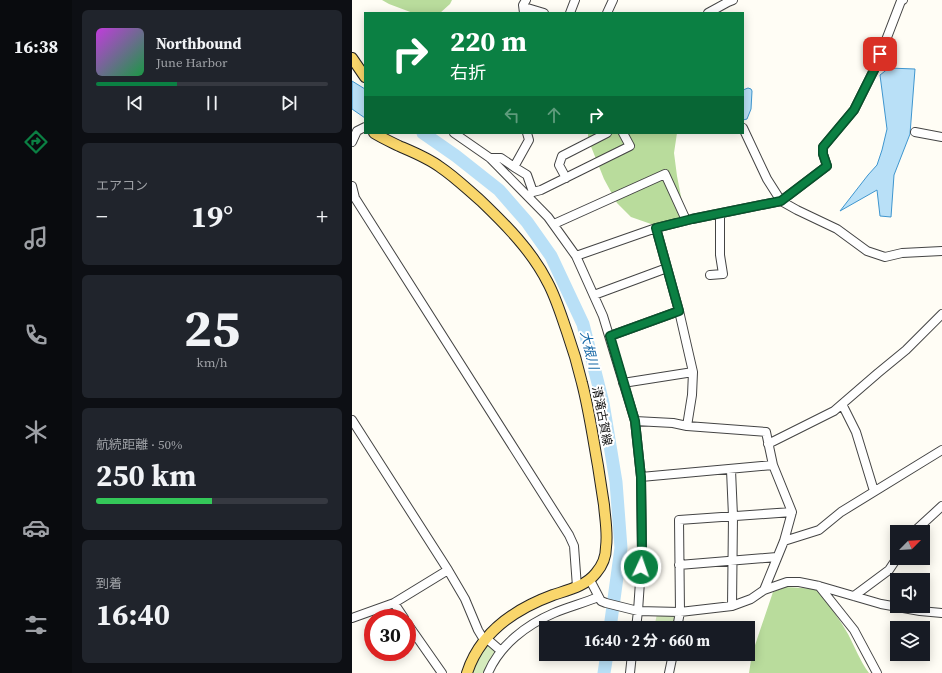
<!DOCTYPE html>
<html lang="ja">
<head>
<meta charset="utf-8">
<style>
	body { margin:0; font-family:"Source Serif 4","Noto Sans JP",serif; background:#20242c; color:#f1f3f6; height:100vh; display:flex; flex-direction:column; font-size:15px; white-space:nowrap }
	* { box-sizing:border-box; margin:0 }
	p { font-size:13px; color:#9ea1a6 }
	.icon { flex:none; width:22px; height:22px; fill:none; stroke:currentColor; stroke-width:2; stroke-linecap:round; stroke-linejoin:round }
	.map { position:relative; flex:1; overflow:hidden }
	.panel { display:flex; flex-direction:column; gap:10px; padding:10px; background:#0d0f14; width:280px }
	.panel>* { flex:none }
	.top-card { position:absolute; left:12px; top:12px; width:380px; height:122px; border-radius:0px; box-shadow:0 2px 10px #0003; background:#0b8043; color:#fff; overflow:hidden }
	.needle { width:26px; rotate:66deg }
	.buttons { position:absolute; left:538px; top:525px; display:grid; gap:8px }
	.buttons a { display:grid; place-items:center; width:40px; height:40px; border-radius:0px; background:#171b24; box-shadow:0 2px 10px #0003; font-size:20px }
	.speed { position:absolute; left:12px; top:609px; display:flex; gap:8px; font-size:20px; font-weight:700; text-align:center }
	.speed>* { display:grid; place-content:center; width:52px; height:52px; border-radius:50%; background:#171b24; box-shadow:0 2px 10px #0003; line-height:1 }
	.speed .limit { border:6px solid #d22; background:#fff; color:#111 }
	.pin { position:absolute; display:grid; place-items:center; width:34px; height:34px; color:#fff; margin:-17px; border-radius:8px; box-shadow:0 2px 6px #0006 }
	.me { position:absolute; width:44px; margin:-22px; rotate:3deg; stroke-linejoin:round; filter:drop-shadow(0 0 3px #0008) }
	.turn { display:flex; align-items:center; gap:14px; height:84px; padding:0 20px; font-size:18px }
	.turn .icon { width:52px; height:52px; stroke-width:2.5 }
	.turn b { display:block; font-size:28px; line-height:34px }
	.lanes { display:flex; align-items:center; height:38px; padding:0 20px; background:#0003; justify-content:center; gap:20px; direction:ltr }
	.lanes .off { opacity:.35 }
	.big { font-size:30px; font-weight:700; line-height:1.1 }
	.panel .widget { flex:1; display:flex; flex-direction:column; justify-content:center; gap:6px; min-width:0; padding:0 14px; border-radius:6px; background:#20242c }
	.panel .dial { align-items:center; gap:0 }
	.dial b { font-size:52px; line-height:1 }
	.song { display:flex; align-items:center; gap:12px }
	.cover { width:48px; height:48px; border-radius:6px; background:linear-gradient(135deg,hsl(290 70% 55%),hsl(140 70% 35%)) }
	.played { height:4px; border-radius:2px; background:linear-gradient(90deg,#0b8043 35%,#363941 35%) }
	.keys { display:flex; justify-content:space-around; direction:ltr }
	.heat { display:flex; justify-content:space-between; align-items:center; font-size:22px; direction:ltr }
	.charge { height:6px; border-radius:3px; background:linear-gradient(90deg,#34c759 50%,#363941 0) }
	.trip { position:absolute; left:187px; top:621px; width:216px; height:40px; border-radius:0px; background:#171b24; box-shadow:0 2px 10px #0003; font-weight:700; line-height:40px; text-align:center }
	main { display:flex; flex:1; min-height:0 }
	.tab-bar { display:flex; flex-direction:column; width:72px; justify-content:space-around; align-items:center; background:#090b0e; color:#9ea1a6 }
	.tab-bar .icon { width:28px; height:28px }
	.tab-bar .current { color:#0b8043 }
	.tab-bar b { font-size:18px; color:#f1f3f6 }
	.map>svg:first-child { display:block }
</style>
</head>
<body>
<main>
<nav class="tab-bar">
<b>16:38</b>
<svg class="icon current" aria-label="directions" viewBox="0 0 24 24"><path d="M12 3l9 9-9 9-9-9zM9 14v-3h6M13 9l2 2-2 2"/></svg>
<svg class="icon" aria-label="music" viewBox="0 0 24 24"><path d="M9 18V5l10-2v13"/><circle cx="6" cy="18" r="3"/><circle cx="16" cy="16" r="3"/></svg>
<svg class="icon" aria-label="phone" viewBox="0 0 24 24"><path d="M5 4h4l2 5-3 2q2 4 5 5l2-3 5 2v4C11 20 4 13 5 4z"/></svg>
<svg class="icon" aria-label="climate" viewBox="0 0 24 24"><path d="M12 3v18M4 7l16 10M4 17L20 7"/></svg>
<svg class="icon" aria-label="car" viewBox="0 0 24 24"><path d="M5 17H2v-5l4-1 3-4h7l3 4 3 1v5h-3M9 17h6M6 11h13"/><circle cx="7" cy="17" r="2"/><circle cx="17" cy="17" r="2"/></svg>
<svg class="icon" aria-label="filters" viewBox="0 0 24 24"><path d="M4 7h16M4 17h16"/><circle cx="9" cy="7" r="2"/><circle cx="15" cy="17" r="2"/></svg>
</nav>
<section class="panel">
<div class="widget">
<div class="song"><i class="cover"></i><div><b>Northbound</b><p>June Harbor</p></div></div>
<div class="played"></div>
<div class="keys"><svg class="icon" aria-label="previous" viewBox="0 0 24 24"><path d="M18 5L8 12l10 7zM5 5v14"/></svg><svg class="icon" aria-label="pause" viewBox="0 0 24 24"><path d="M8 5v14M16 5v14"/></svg><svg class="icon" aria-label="next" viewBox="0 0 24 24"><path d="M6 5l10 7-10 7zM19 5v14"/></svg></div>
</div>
<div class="widget"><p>エアコン</p>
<div class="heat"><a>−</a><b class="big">19°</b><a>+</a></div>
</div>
<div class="widget dial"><b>25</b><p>km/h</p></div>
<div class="widget"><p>航続距離 · 50%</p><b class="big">250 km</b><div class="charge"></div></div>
<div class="widget"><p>到着</p><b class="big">16:40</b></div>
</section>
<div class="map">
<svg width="590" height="673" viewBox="0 0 590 673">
	<rect width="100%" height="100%" fill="#fffdf5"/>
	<!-- green -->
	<path fill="#d5ebbd" d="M305,614L324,615L322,628H302Z
		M135,643L145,652L133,673H119L127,656Z"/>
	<!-- forest -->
	<path fill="#b9dc9c" d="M30,0H100L98,4L88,13H61L37,4Z
		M236,133H325L322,153L325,176L331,207L328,220L312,226L299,224L279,217L265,203L252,179L236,139Z
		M434,587L465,589C476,604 487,618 496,634C503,647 508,661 517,673H397L400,654L421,592Z"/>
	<!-- water -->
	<path fill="#b9e0f7" stroke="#3f96cf" d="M537,68L563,69L558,134L542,175L539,217L528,216L525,190L488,211L516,175L525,165L530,150L535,129L528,75Z
		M0,81L13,89V118L0,109Z
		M396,88L399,89L400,91L399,109L395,119L391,120V90Z"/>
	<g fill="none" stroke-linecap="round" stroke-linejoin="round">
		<!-- river -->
		<path stroke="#b9e0f7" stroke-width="13" d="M71,133L104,156L147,190L175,222L199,256L231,324L251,403L264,482L269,548L258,628
			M252,673L255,654"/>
		<!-- minor casing -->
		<g stroke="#444" stroke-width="10">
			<path id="minor" d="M172,7L192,13
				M172,13L171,5L174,0
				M218,13L223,0
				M255,13L261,0
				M356,13L376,2L381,0
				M391,128L415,179L429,201L445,210L485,229L515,251L533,257L550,253L590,251
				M563,132L590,137
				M102,133L138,158L196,217L224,256L251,316L283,421L289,477L290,552L286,611L284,628
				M175,133L177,140L162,167L175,175L181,192L178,194
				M0,142L5,131L13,127
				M138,158H149L162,167
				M214,178L207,165L210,156L255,133
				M0,186L3,198L217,535L222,546L225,587
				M181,192L189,190L278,146L271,133
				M202,224L313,174L334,220
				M304,228L327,311L341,372L340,395L335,426
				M224,256L304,228L340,219L429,201L475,166L471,154V147L502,110L524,66L549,1L551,0
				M358,275L371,274L368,255V214
				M242,295L315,268
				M258,336L327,311
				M271,383L341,372
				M490,404L504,432L522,491
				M0,420L96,570L113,599L126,630L132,640
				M283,421L321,423L335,426L414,432L421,465L440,512L432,541L412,590
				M416,444L482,411L526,373L554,350L590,314
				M379,470L381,516L380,606
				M289,477L421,465
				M563,532L565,529L590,506
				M432,541L467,530L489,512L590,450
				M327,565L425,557
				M238,580L249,601L254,603L286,611L328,612L380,606L399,599L412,590L435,582H447L467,586L529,604L568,611L590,613
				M467,586L502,630L525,673
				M502,596L537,570L545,558
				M42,603L52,618
				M0,618L42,603L96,570
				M55,623L90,673
				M325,628L328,612L327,520L440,512
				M134,638L149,651
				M136,673C148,645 174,625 202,613C216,607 232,603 246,597
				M278,673L280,654
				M317,673L321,654"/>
		</g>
		<!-- major casing -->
		<g stroke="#222" stroke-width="12">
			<path id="major" d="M0,58L13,77
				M22,133C30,138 39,142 47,146C61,152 76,158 88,167C103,177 115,189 129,201C154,225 180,251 196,283C204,298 209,315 215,332C221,349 226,366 230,383C237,410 241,438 246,466C248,479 250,492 252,505C253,518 256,533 254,547C254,556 250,566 244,573C234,586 216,590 201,595C163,609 128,633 115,673"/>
		</g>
		<!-- minor -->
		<use href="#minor" stroke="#fff" stroke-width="8"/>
		<!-- major -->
		<use href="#major" stroke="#f9d66b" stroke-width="10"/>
	</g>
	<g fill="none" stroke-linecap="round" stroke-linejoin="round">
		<!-- route casing -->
		<g stroke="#07532c" stroke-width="10">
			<path id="route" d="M289,567L290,552L289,477L283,421L258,336L327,311L304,228L340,219L429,201L475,166L471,154V147L502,110L524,66L528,54"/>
		</g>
		<!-- route -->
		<use href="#route" stroke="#0b8043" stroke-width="7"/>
	</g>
	<g text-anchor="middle" stroke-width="4" stroke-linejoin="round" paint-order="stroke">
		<!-- street labels -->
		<g font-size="12" fill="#111" stroke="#fff">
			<text transform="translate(250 416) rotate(79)" y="4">清滝古賀線</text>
		</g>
		<!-- water labels -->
		<g font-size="13" font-style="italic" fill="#1768a6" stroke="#fff">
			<text transform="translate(238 350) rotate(76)" y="5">大根川</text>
		</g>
	</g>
</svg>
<div class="buttons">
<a><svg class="needle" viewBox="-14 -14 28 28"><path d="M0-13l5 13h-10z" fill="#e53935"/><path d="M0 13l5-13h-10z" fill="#9ea1a6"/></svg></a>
<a><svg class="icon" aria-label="sound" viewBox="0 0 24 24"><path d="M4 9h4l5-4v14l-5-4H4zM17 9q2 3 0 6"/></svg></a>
<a><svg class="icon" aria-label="layers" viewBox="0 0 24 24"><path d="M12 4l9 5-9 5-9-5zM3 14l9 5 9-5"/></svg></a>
</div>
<div class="speed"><div class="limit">30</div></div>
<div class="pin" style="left:528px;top:54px;background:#d93025"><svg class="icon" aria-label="arrive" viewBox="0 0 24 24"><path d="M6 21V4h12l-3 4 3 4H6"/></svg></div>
<svg class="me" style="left:289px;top:567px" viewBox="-20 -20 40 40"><circle r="17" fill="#0b8043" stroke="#fff" stroke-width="3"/><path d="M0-11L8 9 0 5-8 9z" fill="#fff"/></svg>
<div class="trip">16:40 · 2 分 · 660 m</div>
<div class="top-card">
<div class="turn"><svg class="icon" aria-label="right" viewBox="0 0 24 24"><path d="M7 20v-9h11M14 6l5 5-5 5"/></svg><div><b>220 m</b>右折</div></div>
<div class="lanes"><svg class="icon off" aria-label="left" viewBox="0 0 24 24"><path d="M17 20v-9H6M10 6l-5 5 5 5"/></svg><svg class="icon off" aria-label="ahead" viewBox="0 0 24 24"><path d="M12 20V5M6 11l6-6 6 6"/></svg><svg class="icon" aria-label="right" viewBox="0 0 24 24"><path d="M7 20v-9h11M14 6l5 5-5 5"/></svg></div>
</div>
</div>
</main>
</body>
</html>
